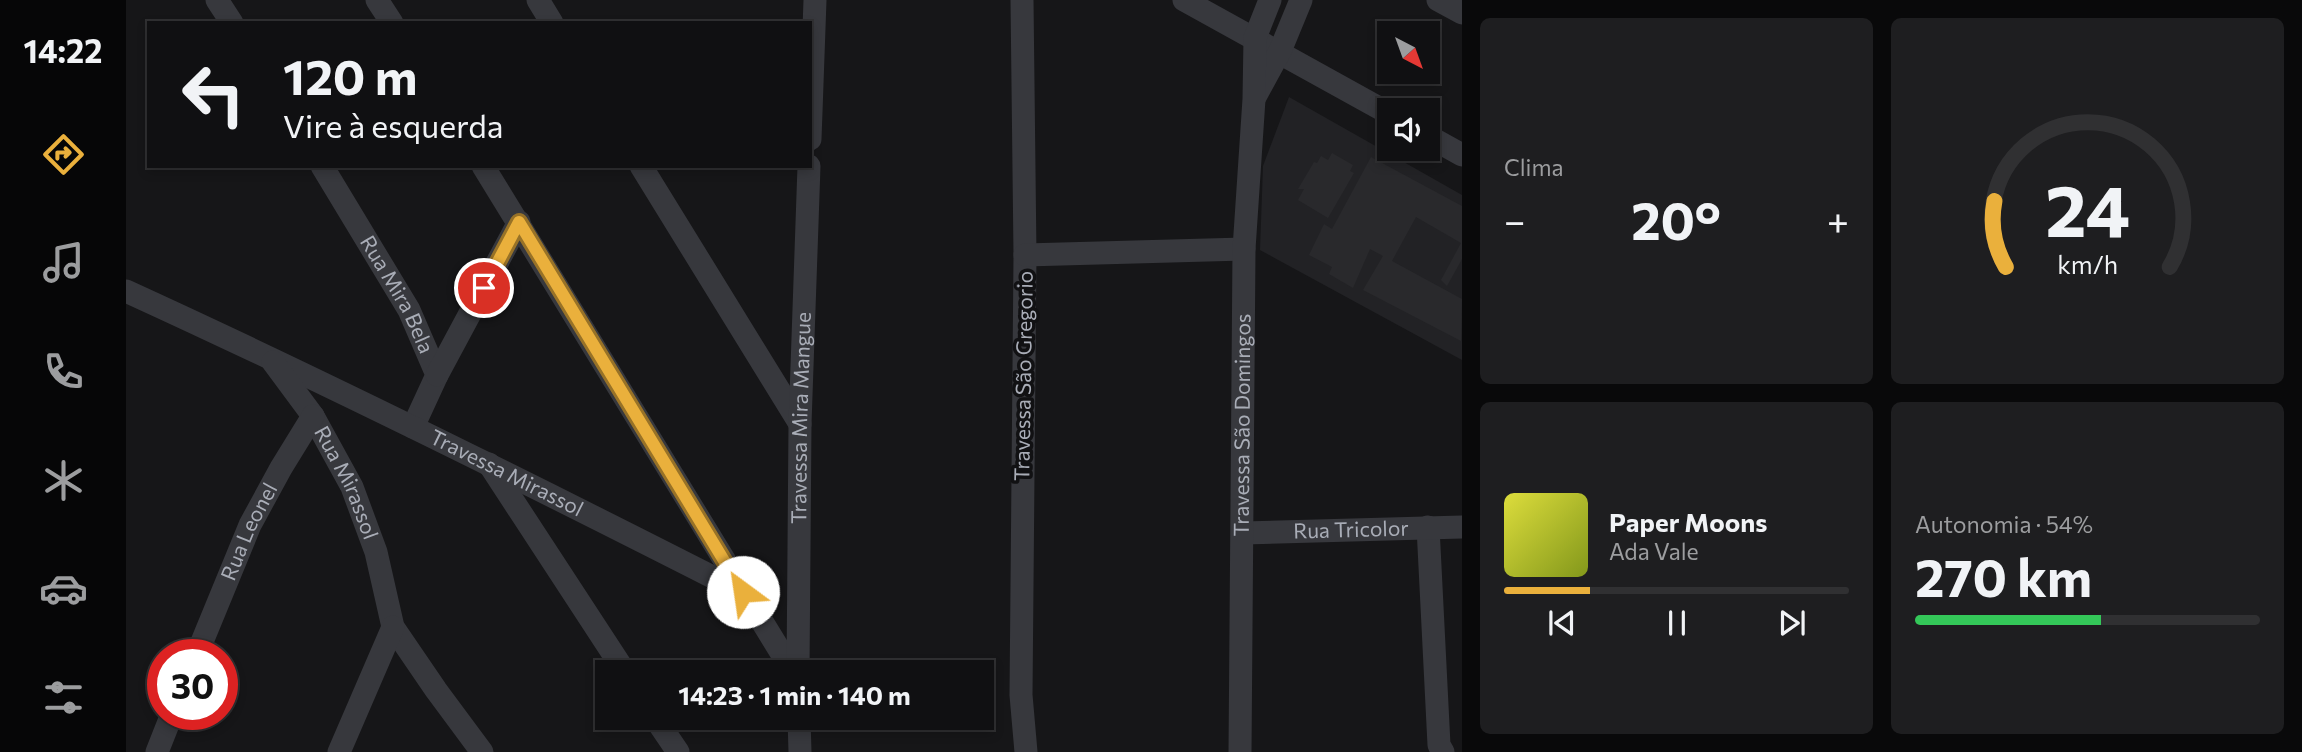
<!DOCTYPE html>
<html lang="pt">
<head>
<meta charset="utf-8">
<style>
	body { margin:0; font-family:Commissioner,sans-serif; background:#1e1e20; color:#f1f3f6; height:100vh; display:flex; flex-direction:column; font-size:26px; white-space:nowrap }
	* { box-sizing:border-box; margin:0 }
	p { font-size:23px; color:#9c9d9f }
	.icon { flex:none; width:38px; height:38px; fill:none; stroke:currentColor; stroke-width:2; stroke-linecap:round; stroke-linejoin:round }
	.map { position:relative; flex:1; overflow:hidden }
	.sheet { display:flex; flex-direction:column; gap:18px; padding:18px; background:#09090a; width:840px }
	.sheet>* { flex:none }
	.guide { position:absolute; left:21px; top:21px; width:665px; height:147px; border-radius:0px; box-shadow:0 4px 10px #0003,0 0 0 2px #303032; background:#101012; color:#f1f3f6; overflow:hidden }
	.needle { width:46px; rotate:139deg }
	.tools { position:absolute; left:1251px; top:21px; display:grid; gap:14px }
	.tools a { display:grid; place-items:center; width:63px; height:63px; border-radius:0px; background:#101012; box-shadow:0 4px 10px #0003,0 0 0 2px #303032; font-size:35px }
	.speed { position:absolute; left:21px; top:639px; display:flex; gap:14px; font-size:35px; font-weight:700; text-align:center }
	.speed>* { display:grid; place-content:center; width:91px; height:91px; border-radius:50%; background:#101012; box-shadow:0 4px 10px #0003,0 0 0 2px #303032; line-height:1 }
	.speed .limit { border:10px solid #d22; background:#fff; color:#111 }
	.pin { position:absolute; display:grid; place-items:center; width:60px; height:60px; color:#fff; margin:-30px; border:4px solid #fff; border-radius:50%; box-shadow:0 2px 7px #0007 }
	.me { position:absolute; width:77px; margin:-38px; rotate:329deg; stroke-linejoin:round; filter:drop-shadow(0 0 5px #0008) }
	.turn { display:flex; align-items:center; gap:24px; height:147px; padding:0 21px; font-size:32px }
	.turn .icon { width:91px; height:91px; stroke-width:2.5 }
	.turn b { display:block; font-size:49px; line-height:60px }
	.big { font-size:52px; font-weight:700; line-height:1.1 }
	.sheet .tile { flex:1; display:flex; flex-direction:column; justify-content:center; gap:10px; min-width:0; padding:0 24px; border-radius:10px; background:#1e1e20 }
	.sheet .dial { align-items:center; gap:0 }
	.dial svg { height:182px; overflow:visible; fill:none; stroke:#303032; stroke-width:7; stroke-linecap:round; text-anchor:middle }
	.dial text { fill:#f1f3f6; stroke:none }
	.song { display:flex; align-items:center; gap:21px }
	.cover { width:84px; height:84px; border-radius:10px; background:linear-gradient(135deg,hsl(60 70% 55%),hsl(70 70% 35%)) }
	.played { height:7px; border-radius:4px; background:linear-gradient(90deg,#eab03c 25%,#303032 25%) }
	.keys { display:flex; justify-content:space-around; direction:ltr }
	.heat { display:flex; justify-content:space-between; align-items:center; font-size:38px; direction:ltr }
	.charge { height:10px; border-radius:5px; background:linear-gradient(90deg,#34c759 54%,#303032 0) }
	.sheet .tiles { flex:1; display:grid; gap:18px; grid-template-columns:repeat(2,1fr) }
	.trip { position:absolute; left:469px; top:660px; width:399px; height:70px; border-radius:0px; background:#101012; box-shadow:0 4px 10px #0003,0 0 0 2px #303032; font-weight:700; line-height:70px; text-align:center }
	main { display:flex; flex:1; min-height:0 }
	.dock { display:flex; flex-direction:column; width:126px; justify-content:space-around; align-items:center; background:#060607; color:#9c9d9f }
	.dock .icon { width:49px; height:49px }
	.dock .active { color:#eab03c }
	.dock b { font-size:32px; color:#f1f3f6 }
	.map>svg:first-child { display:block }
</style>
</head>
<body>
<main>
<nav class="dock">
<b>14:22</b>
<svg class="icon active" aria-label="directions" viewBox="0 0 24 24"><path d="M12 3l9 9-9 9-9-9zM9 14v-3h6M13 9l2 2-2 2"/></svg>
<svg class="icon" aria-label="music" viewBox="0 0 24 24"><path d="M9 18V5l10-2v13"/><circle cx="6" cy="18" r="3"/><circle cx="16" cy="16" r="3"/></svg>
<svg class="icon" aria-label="phone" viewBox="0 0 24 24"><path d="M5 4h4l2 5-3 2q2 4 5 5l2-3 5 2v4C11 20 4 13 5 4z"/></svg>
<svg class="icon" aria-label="climate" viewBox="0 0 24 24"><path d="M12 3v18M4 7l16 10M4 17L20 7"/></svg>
<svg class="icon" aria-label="car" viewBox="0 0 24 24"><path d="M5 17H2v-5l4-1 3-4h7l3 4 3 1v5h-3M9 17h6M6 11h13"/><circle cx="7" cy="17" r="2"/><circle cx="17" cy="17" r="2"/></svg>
<svg class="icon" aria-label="filters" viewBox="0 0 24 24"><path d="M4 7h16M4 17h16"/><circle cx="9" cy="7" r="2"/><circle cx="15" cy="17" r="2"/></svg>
</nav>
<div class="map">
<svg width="1336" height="752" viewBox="0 0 1336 752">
	<rect width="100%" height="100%" fill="#161618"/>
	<!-- built -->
	<path fill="#222225" d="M1163,97L1336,195V360L1134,250L1137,166Z"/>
	<!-- building -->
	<path fill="#29292c" d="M1206,153L1227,165L1224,171L1228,173L1202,218L1172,200L1178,189H1172L1188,162L1191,163L1195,156L1202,160Z
		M1245,157L1336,206V259L1321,286L1315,280L1335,243L1290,217L1266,261L1336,299L1335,341L1237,290L1257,256L1244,249L1227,288L1203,274L1206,267L1183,255L1198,224L1206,229Z"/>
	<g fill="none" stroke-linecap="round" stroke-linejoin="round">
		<!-- street -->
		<g stroke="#37383d" stroke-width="23">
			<path d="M91,0L106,23"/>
			<path d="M251,0L266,23"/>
			<path d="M412,0L426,23"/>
			<path d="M896,0L899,255L895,695L900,752"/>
			<path d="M1058,0L1264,114"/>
			<path d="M1312,0L1336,13"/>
			<path d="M1129,97L1154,51L1175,0"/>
			<path d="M1302,136L1336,155"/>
			<path d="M684,139L689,0"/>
			<path id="s1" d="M196,166L283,310L311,375L287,427"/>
			<path d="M357,166L667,672"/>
			<path d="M515,166L674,424"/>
			<path d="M899,255L1118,249"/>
			<path id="s2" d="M0,291C208,386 412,488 616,592"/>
			<path id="s3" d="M147,362L187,416L226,487L250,552L267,627L310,690L356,752"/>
			<path d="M311,375L393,222"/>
			<path d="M363,464L499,672"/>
			<path d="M1302,527L1313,745L1317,752"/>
			<path id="s4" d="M1117,533L1336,527"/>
			<path id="s5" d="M71,654L124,525L155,468L187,416"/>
			<path id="s6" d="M672,672L674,424L683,166"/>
			<path d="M529,718L552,752"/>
			<path d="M673,718L674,752"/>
			<path d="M31,752L46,714"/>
			<path d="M213,752L267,627"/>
			<path id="s7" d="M1114,752L1118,249L1128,99L1129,38L1144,0"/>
		</g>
	</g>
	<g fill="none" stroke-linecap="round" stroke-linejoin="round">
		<!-- route casing -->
		<g stroke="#987227" stroke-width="18">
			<path id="route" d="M358,288L393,222L617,592"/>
		</g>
		<!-- route -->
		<use href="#route" stroke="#eab03c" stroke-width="12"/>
	</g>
	<g text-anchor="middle" stroke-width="7" stroke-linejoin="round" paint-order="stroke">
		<!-- street labels -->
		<g font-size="21" fill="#a9adb7" stroke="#111113">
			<text dy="7" stroke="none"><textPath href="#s1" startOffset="149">Rua Mira Bela</textPath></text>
			<text transform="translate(898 376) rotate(-89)" y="7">Travessa São Gregorio</text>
			<text dy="7" stroke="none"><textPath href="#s6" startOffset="254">Travessa Mira Mangue</textPath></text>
			<text dy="7" stroke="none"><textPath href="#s7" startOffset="327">Travessa São Domingos</textPath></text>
			<text dy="7" stroke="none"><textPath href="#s2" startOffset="422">Travessa Mirassol</textPath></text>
			<text dy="7" stroke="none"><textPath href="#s3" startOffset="142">Rua Mirassol</textPath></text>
			<text dy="7" stroke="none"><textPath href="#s4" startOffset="108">Rua Tricolor</textPath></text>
			<text dy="7" stroke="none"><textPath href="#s5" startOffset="133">Rua Leonel</textPath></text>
		</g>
	</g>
</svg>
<div class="tools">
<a><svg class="needle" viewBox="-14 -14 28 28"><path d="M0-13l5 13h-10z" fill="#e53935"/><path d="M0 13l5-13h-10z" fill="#9c9d9f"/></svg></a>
<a><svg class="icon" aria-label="sound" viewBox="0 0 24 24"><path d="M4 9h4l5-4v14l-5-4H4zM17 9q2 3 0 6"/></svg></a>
</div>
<div class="speed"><div class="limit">30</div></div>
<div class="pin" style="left:358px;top:288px;background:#d93025"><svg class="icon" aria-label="arrive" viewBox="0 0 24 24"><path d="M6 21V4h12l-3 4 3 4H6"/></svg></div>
<svg class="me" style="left:617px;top:592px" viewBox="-20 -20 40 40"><circle r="19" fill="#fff"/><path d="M0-13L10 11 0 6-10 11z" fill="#eab03c"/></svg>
<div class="trip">14:23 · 1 min · 140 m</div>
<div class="guide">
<div class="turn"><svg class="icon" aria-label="left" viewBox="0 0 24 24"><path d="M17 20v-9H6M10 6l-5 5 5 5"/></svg><div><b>120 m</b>Vire à esquerda</div></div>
</div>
</div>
<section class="sheet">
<div class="tiles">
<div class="tile"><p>Clima</p>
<div class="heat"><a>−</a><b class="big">20°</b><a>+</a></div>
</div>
<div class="tile dial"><svg viewBox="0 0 100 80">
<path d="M14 69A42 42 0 1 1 86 69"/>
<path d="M14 69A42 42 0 0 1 9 40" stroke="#eab03c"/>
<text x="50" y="56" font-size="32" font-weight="700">24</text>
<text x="50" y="72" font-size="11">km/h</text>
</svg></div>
<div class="tile">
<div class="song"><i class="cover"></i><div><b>Paper Moons</b><p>Ada Vale</p></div></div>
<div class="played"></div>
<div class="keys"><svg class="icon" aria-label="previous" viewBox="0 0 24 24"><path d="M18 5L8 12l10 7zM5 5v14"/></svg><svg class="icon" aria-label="pause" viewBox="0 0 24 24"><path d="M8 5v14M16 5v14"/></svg><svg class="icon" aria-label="next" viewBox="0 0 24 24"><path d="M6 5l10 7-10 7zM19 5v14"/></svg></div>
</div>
<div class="tile"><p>Autonomia · 54%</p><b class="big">270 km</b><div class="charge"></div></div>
</div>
</section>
</main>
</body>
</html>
